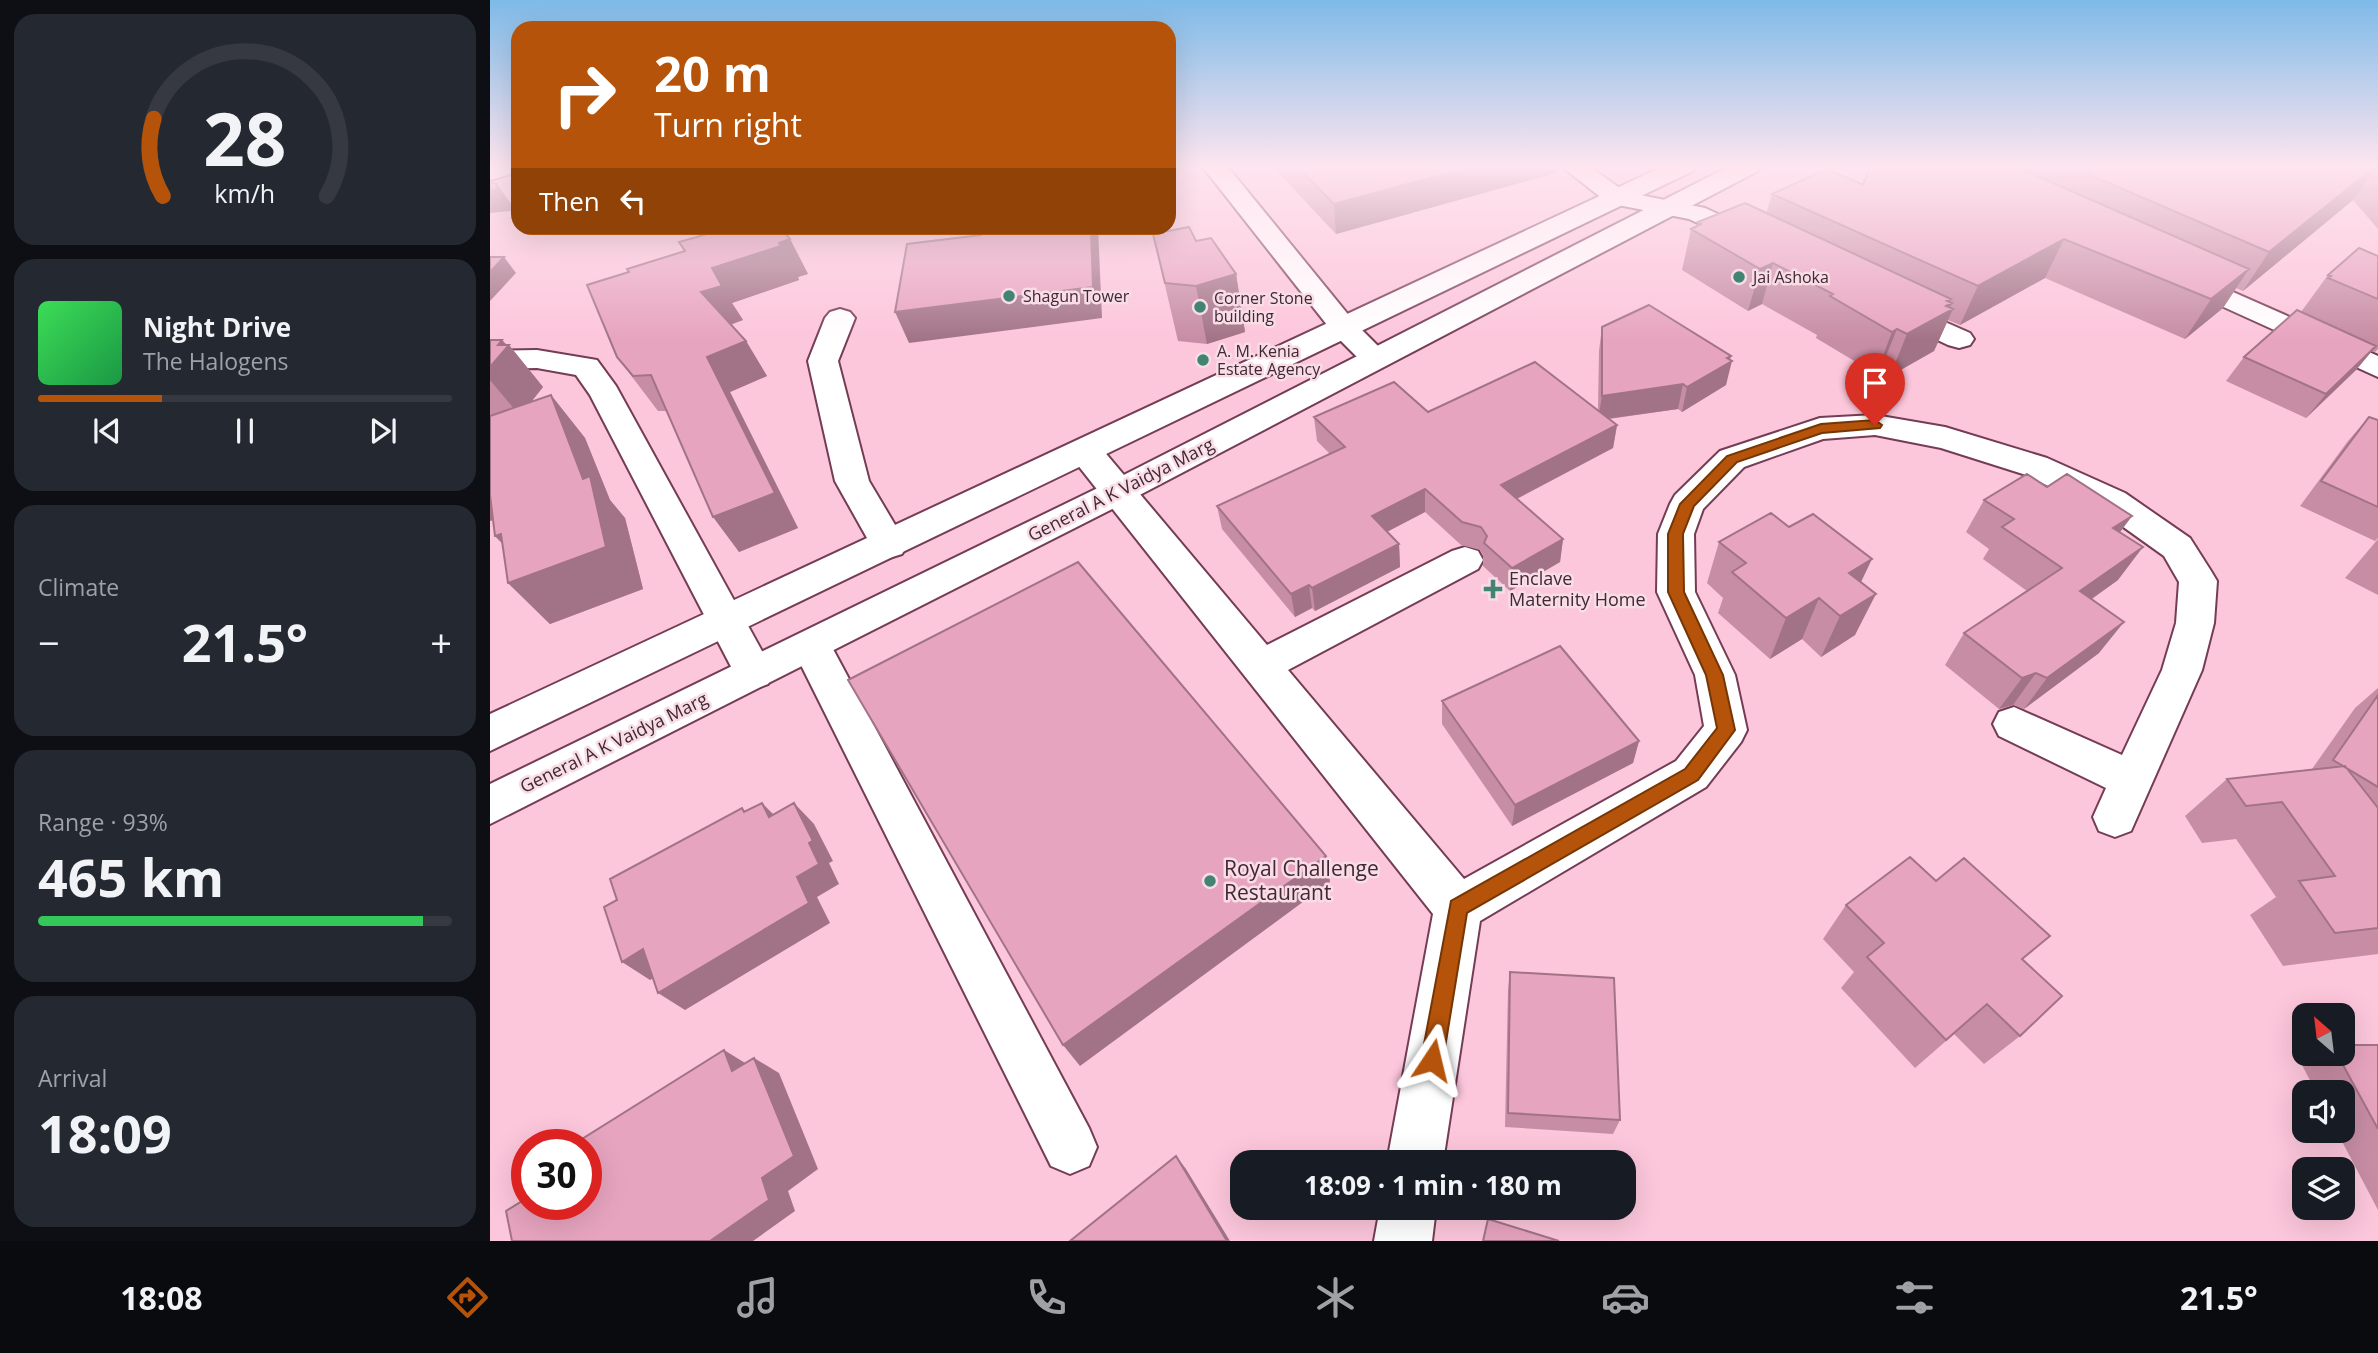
<!DOCTYPE html>
<html lang="en">
<head>
<meta charset="utf-8">
<style>
	body { margin:0; font-family:"Open Sans",sans-serif; background:#242831; color:#f1f3f6; height:100vh; display:flex; flex-direction:column; font-size:26px; white-space:nowrap }
	* { box-sizing:border-box; margin:0 }
	p { font-size:23px; color:#9ea1a6 }
	.icon { flex:none; width:38px; height:38px; fill:none; stroke:currentColor; stroke-width:2; stroke-linecap:round; stroke-linejoin:round }
	.map { position:relative; flex:1; overflow:hidden }
	.drawer { display:flex; flex-direction:column; gap:14px; padding:14px; background:#0d0f14; width:490px }
	.drawer>* { flex:none }
	.banner { position:absolute; left:21px; top:21px; width:665px; height:214px; border-radius:21px; box-shadow:0 7px 28px #0002; background:#b45309; color:#fff; overflow:hidden }
	.needle { width:46px; rotate:332deg }
	.tools { position:absolute; left:1802px; top:1003px; display:grid; gap:14px }
	.tools a { display:grid; place-items:center; width:63px; height:63px; border-radius:14px; background:#171b24; box-shadow:0 7px 28px #0002; font-size:35px }
	.speed { position:absolute; left:21px; top:1129px; display:flex; gap:14px; font-size:35px; font-weight:700; text-align:center }
	.speed>* { display:grid; place-content:center; width:91px; height:91px; border-radius:50%; background:#171b24; box-shadow:0 7px 28px #0002; line-height:1 }
	.speed .limit { border:10px solid #d22; background:#fff; color:#111 }
	.pin { position:absolute; display:grid; place-items:center; width:60px; height:60px; color:#fff; margin:-72px -30px; border-radius:50% 50% 50% 0; rotate:-45deg; box-shadow:0 0 7px #0007 }
	.pin .icon { rotate:45deg }
	.me { position:absolute; width:77px; margin:-38px; rotate:10deg; stroke-linejoin:round; filter:drop-shadow(0 0 5px #0008) }
	.turn { display:flex; align-items:center; gap:24px; height:147px; padding:0 28px; font-size:32px }
	.turn .icon { width:91px; height:91px; stroke-width:2.5 }
	.turn b { display:block; font-size:49px; line-height:60px }
	.then { display:flex; align-items:center; height:66px; padding:0 28px; background:#0003; gap:14px; font-size:26px }
	.big { font-size:52px; font-weight:700; line-height:1.1 }
	.drawer .card { flex:1; display:flex; flex-direction:column; justify-content:center; gap:10px; min-width:0; padding:0 24px; border-radius:21px; background:#242831 }
	.drawer .dial { align-items:center; gap:0 }
	.dial svg { height:182px; overflow:visible; fill:none; stroke:#363941; stroke-width:7; stroke-linecap:round; text-anchor:middle }
	.dial text { fill:#f1f3f6; stroke:none }
	.song { display:flex; align-items:center; gap:21px }
	.cover { width:84px; height:84px; border-radius:10px; background:linear-gradient(135deg,hsl(130 70% 55%),hsl(140 70% 35%)) }
	.played { height:7px; border-radius:4px; background:linear-gradient(90deg,#b45309 30%,#363941 30%) }
	.keys { display:flex; justify-content:space-around; direction:ltr }
	.heat { display:flex; justify-content:space-between; align-items:center; font-size:38px; direction:ltr }
	.charge { height:10px; border-radius:5px; background:linear-gradient(90deg,#34c759 93%,#363941 0) }
	.trip { position:absolute; left:740px; top:1150px; width:406px; height:70px; border-radius:21px; background:#171b24; box-shadow:0 7px 28px #0002; font-weight:700; line-height:70px; text-align:center }
	.tabs { display:flex; height:112px; justify-content:space-around; align-items:center; background:#090b0e; color:#9ea1a6 }
	.tabs .icon { width:49px; height:49px }
	.tabs .current { color:#b45309 }
	.tabs b { font-size:32px; color:#f1f3f6 }
	main { display:flex; flex:1; min-height:0 }
	.map>svg:first-child { display:block }
</style>
</head>
<body>
<main>
<section class="drawer">
<div class="card dial"><svg viewBox="0 0 100 80">
<path d="M14 69A42 42 0 1 1 86 69"/>
<path d="M14 69A42 42 0 0 1 10 35" stroke="#b45309"/>
<text x="50" y="56" font-size="32" font-weight="700">28</text>
<text x="50" y="72" font-size="11">km/h</text>
</svg></div>
<div class="card">
<div class="song"><i class="cover"></i><div><b>Night Drive</b><p>The Halogens</p></div></div>
<div class="played"></div>
<div class="keys"><svg class="icon" aria-label="previous" viewBox="0 0 24 24"><path d="M18 5L8 12l10 7zM5 5v14"/></svg><svg class="icon" aria-label="pause" viewBox="0 0 24 24"><path d="M8 5v14M16 5v14"/></svg><svg class="icon" aria-label="next" viewBox="0 0 24 24"><path d="M6 5l10 7-10 7zM19 5v14"/></svg></div>
</div>
<div class="card"><p>Climate</p>
<div class="heat"><a>−</a><b class="big">21.5°</b><a>+</a></div>
</div>
<div class="card"><p>Range · 93%</p><b class="big">465 km</b><div class="charge"></div></div>
<div class="card"><p>Arrival</p><b class="big">18:09</b></div>
</section>
<div class="map">
<svg width="1888" height="1241" viewBox="0 0 1888 1241">
	<rect width="100%" height="100%" fill="#fcc6db"/>
	<g fill="none" stroke-linecap="round" stroke-linejoin="round">
		<!-- minor casing -->
		<g stroke="#743c55" stroke-width="4">
			<path id="minor" d="M0,166H28V172L0,180Z
				M712,166H737L865,323L901,359L897,365L886,368L875,365L845,335Z
				M1071,166H1099L1135,192L1215,208L1271,234L1275,240L1271,246L1262,248L1199,219L1118,203Z
				M1693,270L1888,356V377L1683,284L1679,278L1683,272Z
				M1405,300L1480,333L1484,339L1480,345L1469,348L1458,345L1395,315L1391,309L1395,303Z
				M350,309L360,312L365,318L348,361L379,481L417,545L412,554L399,558L386,554L345,481L318,361L335,318L340,312Z
				M47,350L107,360L126,386L284,673L278,684L264,689L250,684L100,395L86,375L47,368L0,369V351Z
				M1385,415L1455,427L1557,458L1635,493L1700,538L1721,571L1727,581L1724,623L1712,670L1641,831L1625,837L1609,831L1603,817L1616,788L1509,736L1503,724L1509,712L1524,707L1632,755L1672,670L1686,623L1689,582L1674,556L1611,511L1533,474L1451,448L1385,435L1333,439L1254,467L1213,509L1204,534L1205,592L1245,675L1257,730L1251,742L1216,787L990,921L953,1162H897L943,914L583,459L578,451L583,443L595,440L607,443L777,645L962,551L975,547L988,551L993,560L988,569L798,670L974,879L1186,761L1214,726L1205,675L1167,592L1168,534L1180,504L1185,495L1230,451L1330,418Z
				M322,632L336,636L599,1128L607,1147L599,1166L580,1174L561,1166L302,647L308,636Z
				M890,1208H946L942,1241H884Z"/>
		</g>
		<!-- major casing -->
		<g stroke="#743c55" stroke-width="4">
			<path id="major" d="M1174,166H1206L1203,171L0,751V714Z
				M1240,166H1271L1268,171L642,499L0,824V784L618,483Z"/>
		</g>
		<!-- minor -->
		<use href="#minor" fill="#fff" fill-rule="evenodd"/>
		<!-- major -->
		<use href="#major" fill="#fff" fill-rule="evenodd"/>
	</g>
	<!-- wall -->
	<path fill="#c78da4" d="M782,166H1066V173L846,234Z
		M1380,166H1888V229L1863,200L1753,291L1746,288L1733,308L1695,339L1555,278L1470,325L1458,320L1444,351L1400,376L1390,371L1386,374L1326,338L1327,335L1272,304L1258,311L1192,270L1201,229L1207,226L1208,222L1276,214L1282,194L1373,185Z
		M663,234L706,241L746,274L755,332L717,344L688,341Z
		M300,239L318,274L308,277L309,280L242,303L253,320L241,325L256,341L277,376L240,392L308,528L249,552L176,411H168L127,357Z
		M1888,256V349L1885,352L1882,351L1866,370L1816,418L1736,381L1754,357L1811,312L1838,275Z
		M1112,327L1240,360L1236,385L1192,412L1188,409L1119,419L1127,425L1123,448L1027,499L1073,539L1070,562L1020,591L993,566V555L990,550L971,545L935,512L897,532L909,544L910,567L825,611L822,608L805,617L732,529L727,506L840,454L827,441L824,417L938,412L1108,410L1109,351Z
		M0,340L19,345L53,387L41,402L61,395L95,438L120,500L135,518L153,589L60,624L18,583L13,544L5,536L3,520L0,521Z
		M1879,417L1888,420V538L1885,541L1810,506L1858,441Z
		M1557,487L1642,516L1630,532L1628,580L1602,599L1609,653L1534,709L1523,705L1509,709L1455,665L1474,633L1537,591L1493,559L1499,549L1476,532L1494,500Z
		M1888,539V595L1855,578Z
		M1229,542L1371,582L1365,635L1331,657L1312,639L1280,659L1228,613L1233,598L1217,583Z
		M1888,688V954L1793,966L1760,915L1786,897L1746,839L1712,843L1695,816L1737,779L1822,769L1865,708Z
		M952,701L1149,741L1143,763L1022,826L952,724Z
		M1446,881L1533,960L1530,1036L1494,1064L1464,1034L1425,1068L1351,988L1364,972L1333,939L1356,905Z
		M1020,972L1130,1120L1123,1134L1015,1127L1018,990Z
		M1888,1045V1210L1846,1130H1853V1092H1826L1810,1061L1826,1054H1853Z"/>
	<!-- shaded-wall -->
	<path fill="#a27386" d="M984,166H1066V173L846,234L844,204Z
		M1886,166H1888L1863,200L1753,291L1779,252Z
		M7,184L22,205L21,211L0,213V190Z
		M601,228H608L612,318L419,343L405,312Z
		M300,239L318,274L308,277L309,280L242,303L253,320L232,327L211,292L222,268Z
		M1574,239L1555,278L1470,325L1488,286Z
		M14,257L26,273L0,301V272Z
		M1283,263L1272,304L1258,311L1270,269Z
		M1759,269L1733,308L1695,339L1721,299Z
		M746,274L755,332L717,344L706,286Z
		M1461,299L1458,305L1462,303L1458,312L1463,309L1444,351L1400,376L1417,334Z
		M1407,329L1390,371L1386,374L1402,332Z
		M12,340L18,346L19,345L53,387L30,416L0,380V367L8,345Z
		M256,341L277,376L240,392L308,528L249,552L223,517L217,357Z
		M1886,346L1866,370L1816,418L1836,394Z
		M1241,356L1239,363L1242,361L1236,385L1192,412L1197,387Z
		M1193,384L1188,409L1108,420L1112,396Z
		M61,395L95,438L120,500L135,518L153,589L60,624L18,583L42,574L5,536L93,479Z
		M1127,425L1123,448L1009,508L1011,485Z
		M0,469L35,508L0,521Z
		M935,489V512L883,539L882,516Z
		M1642,516L1618,548L1623,528Z
		M1073,539L1070,562L1020,591L1022,568Z
		M909,544L910,567L825,611L822,588Z
		M1653,547L1628,580L1567,623L1590,591Z
		M1382,559L1362,601L1359,573Z
		M819,585L822,608L805,617L801,594Z
		M1386,594L1365,635L1331,657L1350,616Z
		M1329,598L1312,639L1280,659L1296,618Z
		M1634,622L1609,653L1534,709L1557,678Z
		M1546,673L1523,705L1509,709L1532,678Z
		M1149,741L1143,763L1022,826L1025,805Z
		M272,803L293,824L279,817Z
		M304,803L324,824L343,861L339,863L349,884L327,897L340,923L195,1010L168,993L307,877L319,843Z
		M836,856L840,882L590,1066L573,1045Z
		M153,949L180,968L160,980L132,962Z
		M234,1050L260,1066L242,1071Z
		M264,1058L289,1073L328,1169L298,1191L305,1211L263,1241H220L272,1178Z
		M686,1156L696,1169L740,1241H737Z"/>
	<!-- building -->
	<path fill="#e7a4bf" stroke="#a27386" stroke-width="2" d="M807,166H984L844,204Z
		M1380,166H1524L1759,269L1721,299L1574,239L1488,286L1282,194L1337,169L1373,185Z
		M1579,166H1886L1779,252Z
		M0,182L7,184L6,190H0Z
		M1255,203L1461,299L1457,301L1462,303L1456,306L1463,309L1417,334L1407,329L1402,332L1340,296L1343,294L1283,263L1270,269L1201,229L1211,224L1208,222Z
		M699,227L706,241L721,238L746,274L706,286L675,283L663,234Z
		M238,228H291L300,239L289,243L291,246L222,268L232,286L211,292L256,341L217,357L285,493L223,517L161,375L143,376L127,357L97,285L139,272L137,269L195,251L189,242Z
		M492,228H601L603,287L405,312L417,244L491,235Z
		M1869,248L1888,256V299L1838,278L1841,276L1838,275Z
		M0,257H14L0,272Z
		M1159,305L1241,356L1237,358L1242,361L1197,387L1193,384L1112,396V327Z
		M1807,310L1886,346L1836,394L1754,357Z
		M0,340H12L8,345H19L0,367Z
		M1045,362L1127,425L1011,485L1073,539L1022,568L994,543L997,536L991,527L972,522L935,489L882,516L909,544L822,588L819,585L801,594L727,506L855,447L824,417L904,382L938,412Z
		M61,395L93,479L100,476L116,547L18,583L11,534L5,536L0,495V416Z
		M1879,417L1888,420V507L1831,481Z
		M1537,474L1557,487L1577,474L1642,516L1623,528L1653,547L1590,591L1634,622L1557,678L1546,673L1532,678L1474,633L1572,568L1512,527L1524,519L1494,500Z
		M1281,513L1299,527L1323,514L1382,559L1359,573L1386,594L1350,616L1329,598L1296,618L1242,572L1256,563L1229,542Z
		M588,562L836,856L573,1045L358,680Z
		M1070,646L1149,741L1025,805L952,701Z
		M1888,695V787L1843,760Z
		M1855,766L1888,808V928L1845,933L1809,881L1845,876L1792,802L1756,806L1737,779Z
		M272,803L279,817L304,803L323,841L319,843L329,864L307,877L319,903L168,993L153,949L132,962L114,907L127,900L120,879L252,808L254,812Z
		M1420,857L1446,881L1474,858L1560,936L1532,959L1572,996L1530,1036L1497,1004L1456,1040L1377,957L1394,943L1356,905Z
		M1020,972L1124,978L1130,1120L1018,1113Z
		M1853,1045H1888V1129L1847,1054H1853Z
		M234,1050L242,1071L264,1058L304,1156L272,1178L279,1200L220,1241H22L16,1211L37,1198V1204H96V1144H84Z
		M686,1156L737,1241H580Z
		M998,1219L1069,1241H993Z"/>
	<!-- sky -->
	<linearGradient id="sky" x2="0" y2="1"><stop stop-color="#7ebae8"/><stop offset="0.49" stop-color="#fee5ef"/><stop offset="1" stop-color="#fee5ef" stop-opacity="0"/></linearGradient>
	<rect width="1888" height="340" fill="url(#sky)"/>
	<!-- route -->
	<path fill="#b45309" stroke="#753606" stroke-width="2" d="M1385,420L1392,425L1390,428L1332,433L1247,462L1204,506L1193,534L1194,592L1233,675L1245,730L1208,780L977,913L953,1060L949,1068L942,1071L934,1068L931,1060L961,901L1195,769L1227,728L1216,675L1178,592V534L1190,504L1237,456L1331,424Z"/>
	<!-- markers -->
	<g fill="#438371" stroke="#f8dce6" stroke-width="2.5">
		<circle cx="1249" cy="277" r="7"/>
		<circle cx="519" cy="296" r="7"/>
		<circle cx="710" cy="307" r="7"/>
		<circle cx="713" cy="360" r="7"/>
		<path d="M999.5 578.5h7v7h7v7h-7v7h-7v-7h-7v-7h7z"/>
		<circle cx="720" cy="881" r="7"/>
	</g>
	<g text-anchor="middle" stroke-width="5" stroke-linejoin="round" paint-order="stroke">
		<!-- far-poi labels -->
		<g font-size="16" fill="#412832" stroke="#f8dce6" text-anchor="start">
			<text x="1263" y="283">Jai Ashoka</text>
			<text x="533" y="302">Shagun Tower</text>
			<text x="724" y="304">Corner Stone<tspan x="724" dy="18">building</tspan></text>
			<text x="727" y="357">A. M. Kenia<tspan x="727" dy="18">Estate Agency</tspan></text>
		</g>
		<!-- street labels -->
		<g font-size="18" fill="#412832" stroke="#f8dce6">
			<text transform="translate(631 490) rotate(-27)" y="6">General A K Vaidya Marg</text>
			<text transform="translate(124 743) rotate(-26)" y="6">General A K Vaidya Marg</text>
		</g>
		<!-- poi labels -->
		<g font-size="18" fill="#412832" stroke="#f8dce6" text-anchor="start">
			<text x="1019" y="585">Enclave<tspan x="1019" dy="21">Maternity Home</tspan></text>
		</g>
		<!-- near-poi labels -->
		<g font-size="21" fill="#412832" stroke="#f8dce6" text-anchor="start">
			<text x="734" y="876">Royal Challenge<tspan x="734" dy="24">Restaurant</tspan></text>
		</g>
	</g>
</svg>
<div class="tools">
<a><svg class="needle" viewBox="-14 -14 28 28"><path d="M0-13l5 13h-10z" fill="#e53935"/><path d="M0 13l5-13h-10z" fill="#9ea1a6"/></svg></a>
<a><svg class="icon" aria-label="sound" viewBox="0 0 24 24"><path d="M4 9h4l5-4v14l-5-4H4zM17 9q2 3 0 6"/></svg></a>
<a><svg class="icon" aria-label="layers" viewBox="0 0 24 24"><path d="M12 4l9 5-9 5-9-5zM3 14l9 5 9-5"/></svg></a>
</div>
<div class="speed"><div class="limit">30</div></div>
<div class="pin" style="left:1385px;top:425px;background:#d93025"><svg class="icon" aria-label="arrive" viewBox="0 0 24 24"><path d="M6 21V4h12l-3 4 3 4H6"/></svg></div>
<svg class="me" style="left:942px;top:1060px" viewBox="-20 -20 40 40"><path d="M0-17L14 15 0 8-14 15z" fill="#b45309" stroke="#fff" stroke-width="4"/></svg>
<div class="trip">18:09 · 1 min · 180 m</div>
<div class="banner">
<div class="turn"><svg class="icon" aria-label="right" viewBox="0 0 24 24"><path d="M7 20v-9h11M14 6l5 5-5 5"/></svg><div><b>20 m</b>Turn right</div></div>
<div class="then">Then<svg class="icon" aria-label="left" viewBox="0 0 24 24"><path d="M17 20v-9H6M10 6l-5 5 5 5"/></svg></div>
</div>
</div>
</main>
<nav class="tabs">
<b>18:08</b>
<svg class="icon current" aria-label="directions" viewBox="0 0 24 24"><path d="M12 3l9 9-9 9-9-9zM9 14v-3h6M13 9l2 2-2 2"/></svg>
<svg class="icon" aria-label="music" viewBox="0 0 24 24"><path d="M9 18V5l10-2v13"/><circle cx="6" cy="18" r="3"/><circle cx="16" cy="16" r="3"/></svg>
<svg class="icon" aria-label="phone" viewBox="0 0 24 24"><path d="M5 4h4l2 5-3 2q2 4 5 5l2-3 5 2v4C11 20 4 13 5 4z"/></svg>
<svg class="icon" aria-label="climate" viewBox="0 0 24 24"><path d="M12 3v18M4 7l16 10M4 17L20 7"/></svg>
<svg class="icon" aria-label="car" viewBox="0 0 24 24"><path d="M5 17H2v-5l4-1 3-4h7l3 4 3 1v5h-3M9 17h6M6 11h13"/><circle cx="7" cy="17" r="2"/><circle cx="17" cy="17" r="2"/></svg>
<svg class="icon" aria-label="filters" viewBox="0 0 24 24"><path d="M4 7h16M4 17h16"/><circle cx="9" cy="7" r="2"/><circle cx="15" cy="17" r="2"/></svg>
<b>21.5°</b>
</nav>
</body>
</html>
